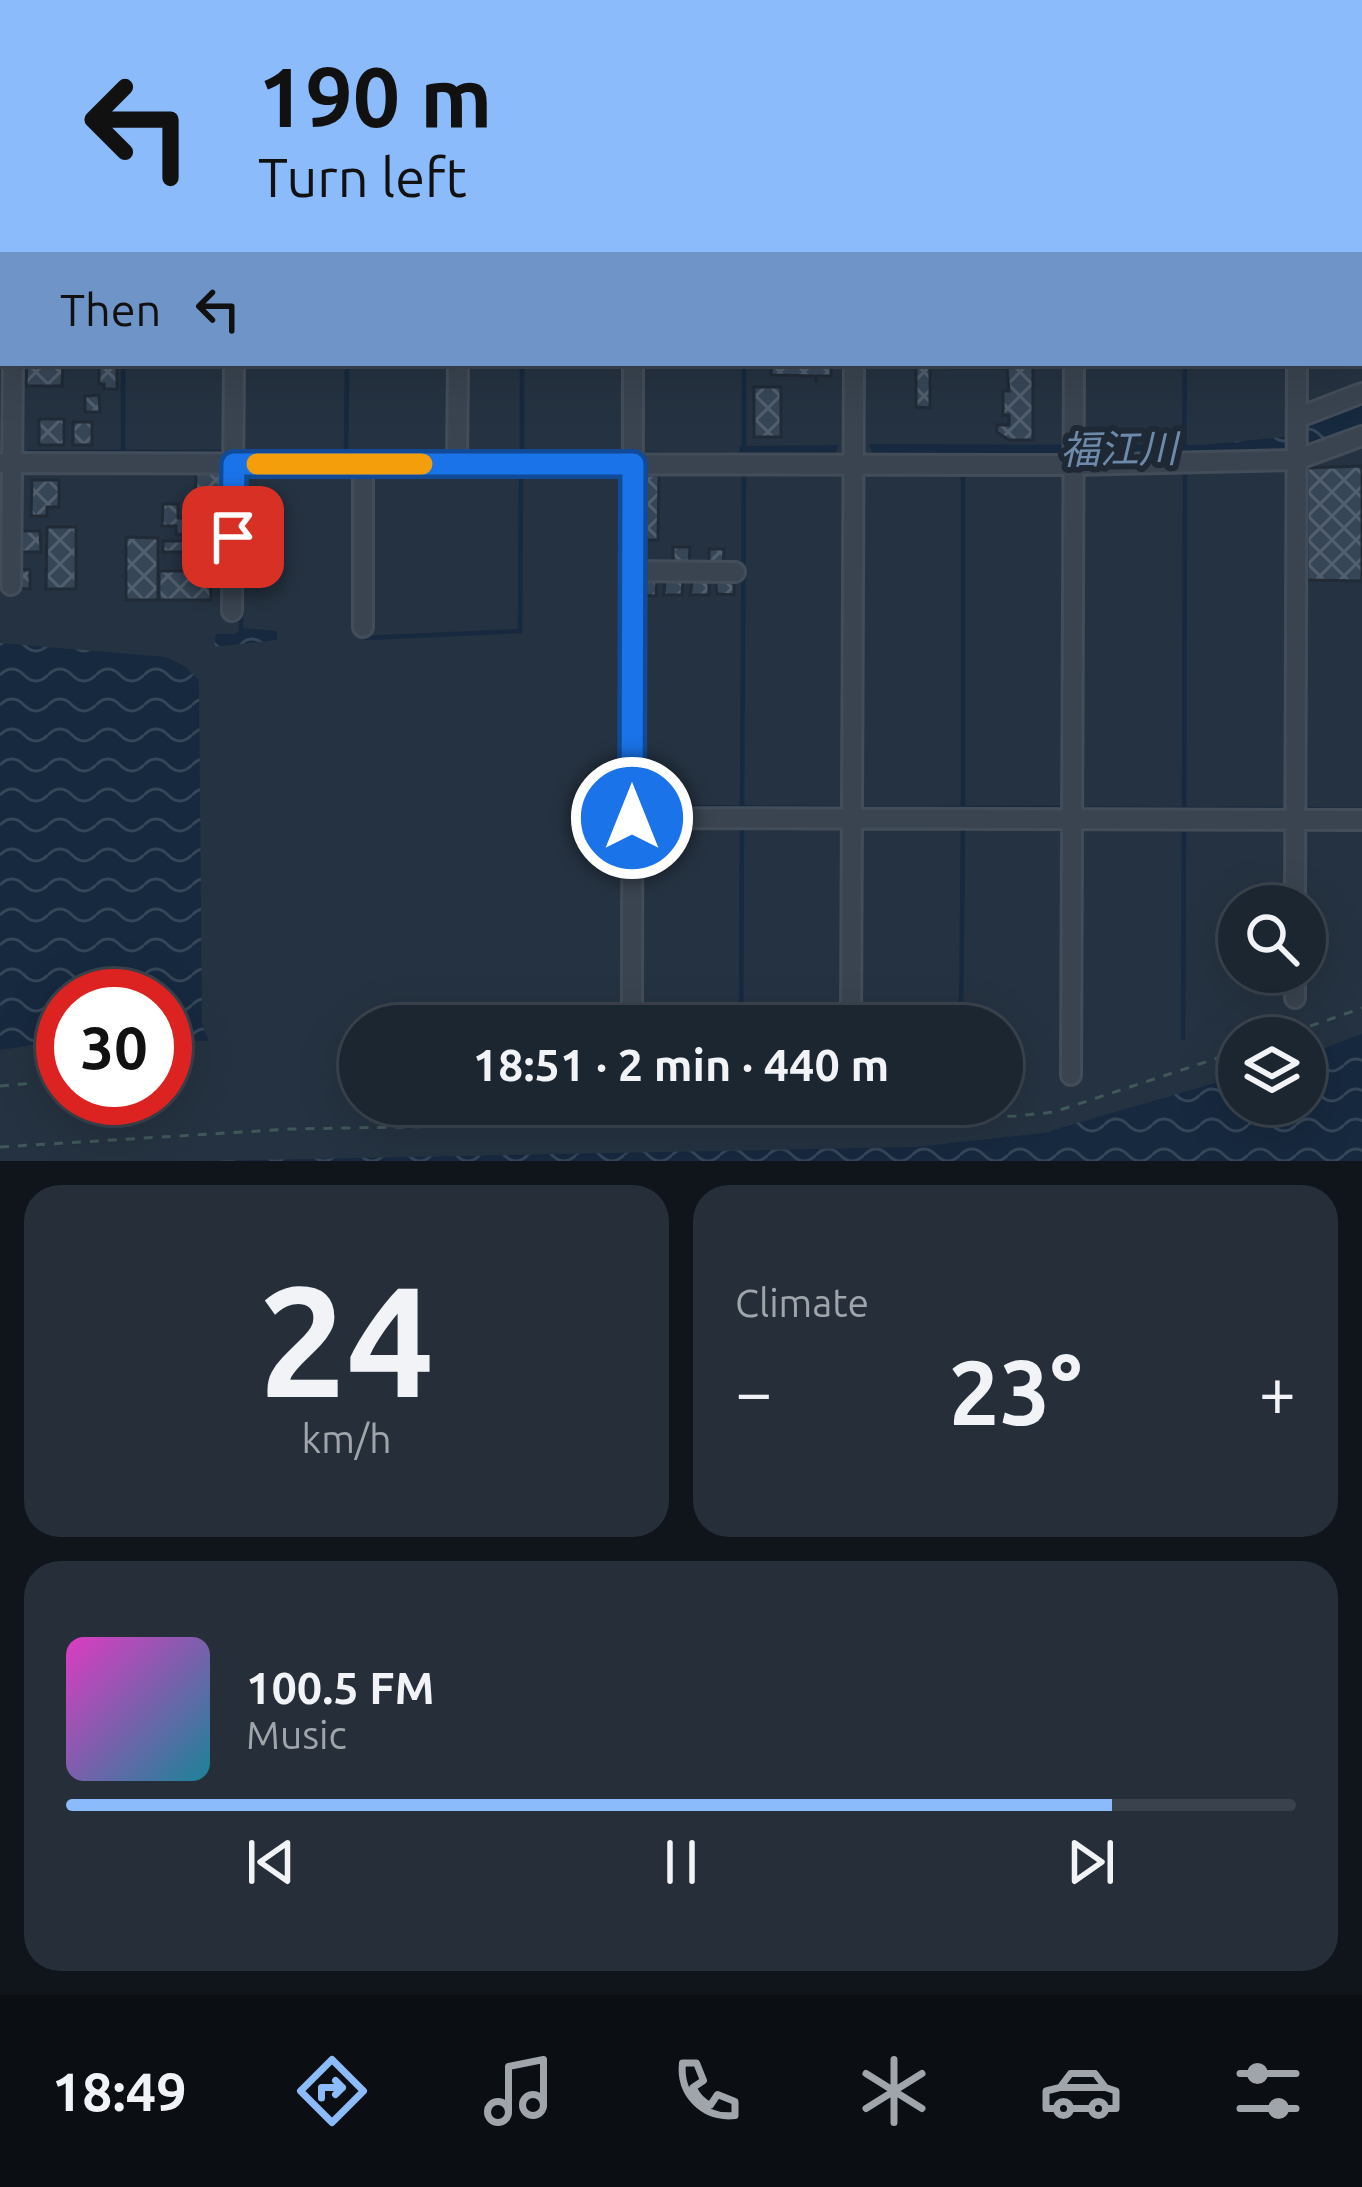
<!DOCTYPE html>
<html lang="en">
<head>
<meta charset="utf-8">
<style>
	body { margin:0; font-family:Ubuntu,"Noto Sans JP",sans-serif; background:#252e39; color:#f1f3f6; height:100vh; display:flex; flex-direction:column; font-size:45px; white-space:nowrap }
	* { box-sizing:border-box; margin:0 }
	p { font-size:39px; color:#a0a5ab }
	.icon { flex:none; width:66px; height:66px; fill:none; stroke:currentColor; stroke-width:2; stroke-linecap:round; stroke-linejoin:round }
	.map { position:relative; height:1161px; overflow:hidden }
	.sheet { display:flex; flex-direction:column; gap:24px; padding:24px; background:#0f151b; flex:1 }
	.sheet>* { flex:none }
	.guide { position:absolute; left:0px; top:0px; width:1362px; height:366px; box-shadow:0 12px 48px #0002,0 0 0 3px #3a434d; background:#8bbbfa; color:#111; overflow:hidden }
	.controls { position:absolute; left:1218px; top:885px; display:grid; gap:24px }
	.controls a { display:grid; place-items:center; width:108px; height:108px; border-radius:50%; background:#1c2631; box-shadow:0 12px 48px #0002,0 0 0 3px #3a434d; font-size:60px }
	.speed { position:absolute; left:36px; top:969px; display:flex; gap:24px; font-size:60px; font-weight:700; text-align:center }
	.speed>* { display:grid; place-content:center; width:156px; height:156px; border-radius:50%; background:#1c2631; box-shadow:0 12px 48px #0002,0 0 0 3px #3a434d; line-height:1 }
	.speed .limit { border:18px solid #d22; background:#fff; color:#111 }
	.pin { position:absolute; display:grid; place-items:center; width:102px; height:102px; color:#fff; margin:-51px; border-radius:24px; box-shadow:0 6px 18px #0006 }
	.me { position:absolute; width:132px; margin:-66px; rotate:0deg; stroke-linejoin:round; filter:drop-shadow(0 0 9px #0008) }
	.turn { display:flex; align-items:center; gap:42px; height:252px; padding:0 60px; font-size:54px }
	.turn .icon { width:156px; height:156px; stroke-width:2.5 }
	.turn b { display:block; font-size:84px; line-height:102px }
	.then { display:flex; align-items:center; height:114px; padding:0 60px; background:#0003; gap:24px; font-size:45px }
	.big { font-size:90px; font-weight:700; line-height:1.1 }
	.sheet .widget { flex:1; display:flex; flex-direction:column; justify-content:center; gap:18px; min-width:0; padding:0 42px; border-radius:36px; background:#252e39 }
	.sheet .dial { align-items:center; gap:0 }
	.dial b { font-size:156px; line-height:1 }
	.song { display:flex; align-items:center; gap:36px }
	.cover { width:144px; height:144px; border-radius:18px; background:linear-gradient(135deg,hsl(310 70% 55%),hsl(190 70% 35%)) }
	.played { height:12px; border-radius:6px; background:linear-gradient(90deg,#8bbbfa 85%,#3a434d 85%) }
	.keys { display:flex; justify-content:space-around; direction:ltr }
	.heat { display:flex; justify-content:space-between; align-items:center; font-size:66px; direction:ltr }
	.sheet .tiles { flex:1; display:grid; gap:24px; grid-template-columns:1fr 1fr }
	.widget:last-child { grid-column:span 2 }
	.trip { position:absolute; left:339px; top:1005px; width:684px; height:120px; border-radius:60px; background:#1c2631; box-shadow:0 12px 48px #0002,0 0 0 3px #3a434d; font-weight:700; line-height:120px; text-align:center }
	.tabs { display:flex; height:192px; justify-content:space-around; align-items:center; background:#0b0f14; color:#a0a5ab }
	.tabs .icon { width:84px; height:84px }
	.tabs .on { color:#8bbbfa }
	.tabs b { font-size:54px; color:#f1f3f6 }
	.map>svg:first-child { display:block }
</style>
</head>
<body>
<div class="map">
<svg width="1362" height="1161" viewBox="0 0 1362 1161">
	<defs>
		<pattern id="water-waves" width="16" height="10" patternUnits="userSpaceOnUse" patternTransform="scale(3)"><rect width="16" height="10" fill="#17293f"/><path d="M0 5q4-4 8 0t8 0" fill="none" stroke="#364659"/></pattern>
		<pattern id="building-cross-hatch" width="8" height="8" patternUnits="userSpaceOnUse" patternTransform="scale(3)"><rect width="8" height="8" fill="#374657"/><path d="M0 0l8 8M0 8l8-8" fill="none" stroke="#525f6e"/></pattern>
	</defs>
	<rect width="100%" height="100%" fill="#253241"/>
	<!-- water -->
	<path fill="url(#water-waves)" d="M1362,400V428L1280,455L874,457L869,444L1203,445L1283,437Z
		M839,445L833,457H741L739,446Z
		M241,628L277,631V640L214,647L216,634H235Z
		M0,643L166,657L184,666L199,680L202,1025L209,1041L165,1040V996H63V1040L0,1050Z
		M1362,1034V1161H204L915,1147L1043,1133L1239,1076V1104H1305V1055Z"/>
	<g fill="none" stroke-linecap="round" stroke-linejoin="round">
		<!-- stream -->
		<path stroke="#17293f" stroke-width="4.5" d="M463,0V3
			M522,0V3
			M124,3V0
			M349,3V0
			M745,3V0
			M928,3V0
			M1008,3V0
			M1186,3V0
			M744,363V451
			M1184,451L1185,363
			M28,452H227
			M123,452V363
			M244,453H449
			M346,453L347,363
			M463,453L625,454
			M522,453V363
			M641,454L738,455L744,450
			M241,628L244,472
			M366,638L520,631L521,473
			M640,807L844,808
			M858,808H1068
			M1080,809H1289
			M1302,809L1362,810
			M742,811L744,471
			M963,812V472
			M1184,813L1185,471
			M741,1026L742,822
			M961,1026L963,824
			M1183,1038L1184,828"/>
	</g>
	<!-- building -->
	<path fill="url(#building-cross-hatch)" stroke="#202b37" stroke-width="3" d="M642,0H738L739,3H653Z
		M1087,0H1182V3H1087Z
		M1193,0H1261V3H1193Z
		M27,363H63L62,386H26Z
		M99,363H117V389H104V384H99Z
		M772,363H831V376H817L816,381L814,376L771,375Z
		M916,363H930V408L916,407Z
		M949,363H1033V440H1009L997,432V425H1009V415H1003V391H1009L1007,368H949Z
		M1191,363H1289V366H1191Z
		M754,387H781V437H754Z
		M99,395L100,412H85V396Z
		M39,419H64V445H39Z
		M73,422H92V445H73Z
		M1362,466V581L1307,580V468Z
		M639,468H650V475H659L658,540H639Z
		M196,469H225V535H195Z
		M32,480H59V507H47V516H31Z
		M163,504H178V518H188V535L176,534V526H162Z
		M47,527H76V589H46Z
		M18,531H40L41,552H19Z
		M126,537L158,538V600H126Z
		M163,541H185V552H163Z
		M185,541H199V552H185Z
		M673,547H690L689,563H673Z
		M709,549H724L723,568L709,567Z
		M17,569L30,570V589L16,588Z
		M159,571H210L211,600H159Z
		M645,578H657L656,596L640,595V581Z
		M693,578L709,579V595H690Z
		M665,579H683L682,595H664Z
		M715,579L734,580V595L717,594Z"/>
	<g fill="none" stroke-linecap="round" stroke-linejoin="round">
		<!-- minor casing -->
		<g stroke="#434d59" stroke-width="24">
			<path id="minor" d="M453,0V3
				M16,3V0
				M236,3V0
				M633,3V0
				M854,3V0
				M1075,3V0
				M1298,3V0
				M1297,418L1362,393
				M0,463L1074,465L1296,460L1362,436
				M457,464L458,363
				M632,571L735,572
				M11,585L13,363
				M232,611L234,363
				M363,627V464
				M632,818L1362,820
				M1295,906L1297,363
				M1295,998V972
				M632,1026L633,363
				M851,1026L854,363
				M1071,1075L1074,363"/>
		</g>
		<!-- path -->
		<path stroke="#405859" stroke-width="3" stroke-dasharray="9 9" stroke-linecap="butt" d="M1276,1038L1362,1008
			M0,1086L34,1083
			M0,1147L291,1129L1016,1116L1054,1112L1239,1051"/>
		<!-- minor -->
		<use href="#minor" stroke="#394450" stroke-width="18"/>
	</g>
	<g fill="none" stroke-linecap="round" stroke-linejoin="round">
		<!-- route casing -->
		<g stroke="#114b97" stroke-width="30">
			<path id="route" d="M233,537L234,464H633L632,818"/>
		</g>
		<!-- route -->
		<use href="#route" stroke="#1a73e8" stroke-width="21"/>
		<!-- slow -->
		<path stroke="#f59e0b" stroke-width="21" d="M257,464H422"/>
	</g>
	<g text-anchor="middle" stroke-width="12" stroke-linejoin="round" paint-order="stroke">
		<!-- water labels -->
		<g font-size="39" font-style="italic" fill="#6e8aaa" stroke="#1e2935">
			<text transform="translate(1119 449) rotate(-1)" y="14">福江川</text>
		</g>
	</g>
</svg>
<div class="controls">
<a><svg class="icon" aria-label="search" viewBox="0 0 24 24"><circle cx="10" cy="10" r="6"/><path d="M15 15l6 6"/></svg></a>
<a><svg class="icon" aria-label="layers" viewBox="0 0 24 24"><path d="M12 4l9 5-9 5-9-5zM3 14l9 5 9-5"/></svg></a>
</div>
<div class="speed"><div class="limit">30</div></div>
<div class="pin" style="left:233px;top:537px;background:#d93025"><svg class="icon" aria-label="arrive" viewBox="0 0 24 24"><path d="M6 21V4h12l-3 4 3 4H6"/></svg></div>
<svg class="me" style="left:632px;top:818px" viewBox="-20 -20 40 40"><circle r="17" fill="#1a73e8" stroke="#fff" stroke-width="3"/><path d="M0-11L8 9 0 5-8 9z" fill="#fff"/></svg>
<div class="trip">18:51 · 2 min · 440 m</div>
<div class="guide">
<div class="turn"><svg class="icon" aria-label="left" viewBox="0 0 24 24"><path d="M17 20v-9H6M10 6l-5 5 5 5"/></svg><div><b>190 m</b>Turn left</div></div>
<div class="then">Then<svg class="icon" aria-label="left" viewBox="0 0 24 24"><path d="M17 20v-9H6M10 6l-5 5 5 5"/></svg></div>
</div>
</div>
<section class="sheet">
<div class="tiles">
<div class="widget dial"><b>24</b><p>km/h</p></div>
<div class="widget"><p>Climate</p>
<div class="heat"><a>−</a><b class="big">23°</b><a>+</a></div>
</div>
<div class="widget">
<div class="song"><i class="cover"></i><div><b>100.5 FM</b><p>Music</p></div></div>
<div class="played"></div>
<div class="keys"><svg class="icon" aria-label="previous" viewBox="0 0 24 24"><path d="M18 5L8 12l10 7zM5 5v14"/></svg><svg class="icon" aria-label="pause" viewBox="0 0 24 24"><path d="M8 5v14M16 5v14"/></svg><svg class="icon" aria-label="next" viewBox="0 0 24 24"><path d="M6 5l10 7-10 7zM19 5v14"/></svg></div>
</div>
</div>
</section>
<nav class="tabs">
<b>18:49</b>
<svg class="icon on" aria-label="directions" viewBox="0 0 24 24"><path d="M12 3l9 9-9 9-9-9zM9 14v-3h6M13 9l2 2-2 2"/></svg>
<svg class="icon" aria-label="music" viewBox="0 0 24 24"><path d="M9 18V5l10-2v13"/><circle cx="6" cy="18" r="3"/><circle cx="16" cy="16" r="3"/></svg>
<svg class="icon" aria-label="phone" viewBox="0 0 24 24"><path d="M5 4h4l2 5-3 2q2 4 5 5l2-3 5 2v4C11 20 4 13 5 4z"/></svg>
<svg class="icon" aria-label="climate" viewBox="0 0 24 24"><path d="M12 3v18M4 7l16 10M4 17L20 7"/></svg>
<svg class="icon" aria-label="car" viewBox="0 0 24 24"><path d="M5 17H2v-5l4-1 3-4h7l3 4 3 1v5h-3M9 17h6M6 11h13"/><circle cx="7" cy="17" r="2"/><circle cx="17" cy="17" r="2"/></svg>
<svg class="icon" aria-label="filters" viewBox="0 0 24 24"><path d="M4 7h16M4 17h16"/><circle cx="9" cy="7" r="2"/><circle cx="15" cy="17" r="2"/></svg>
</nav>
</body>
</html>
